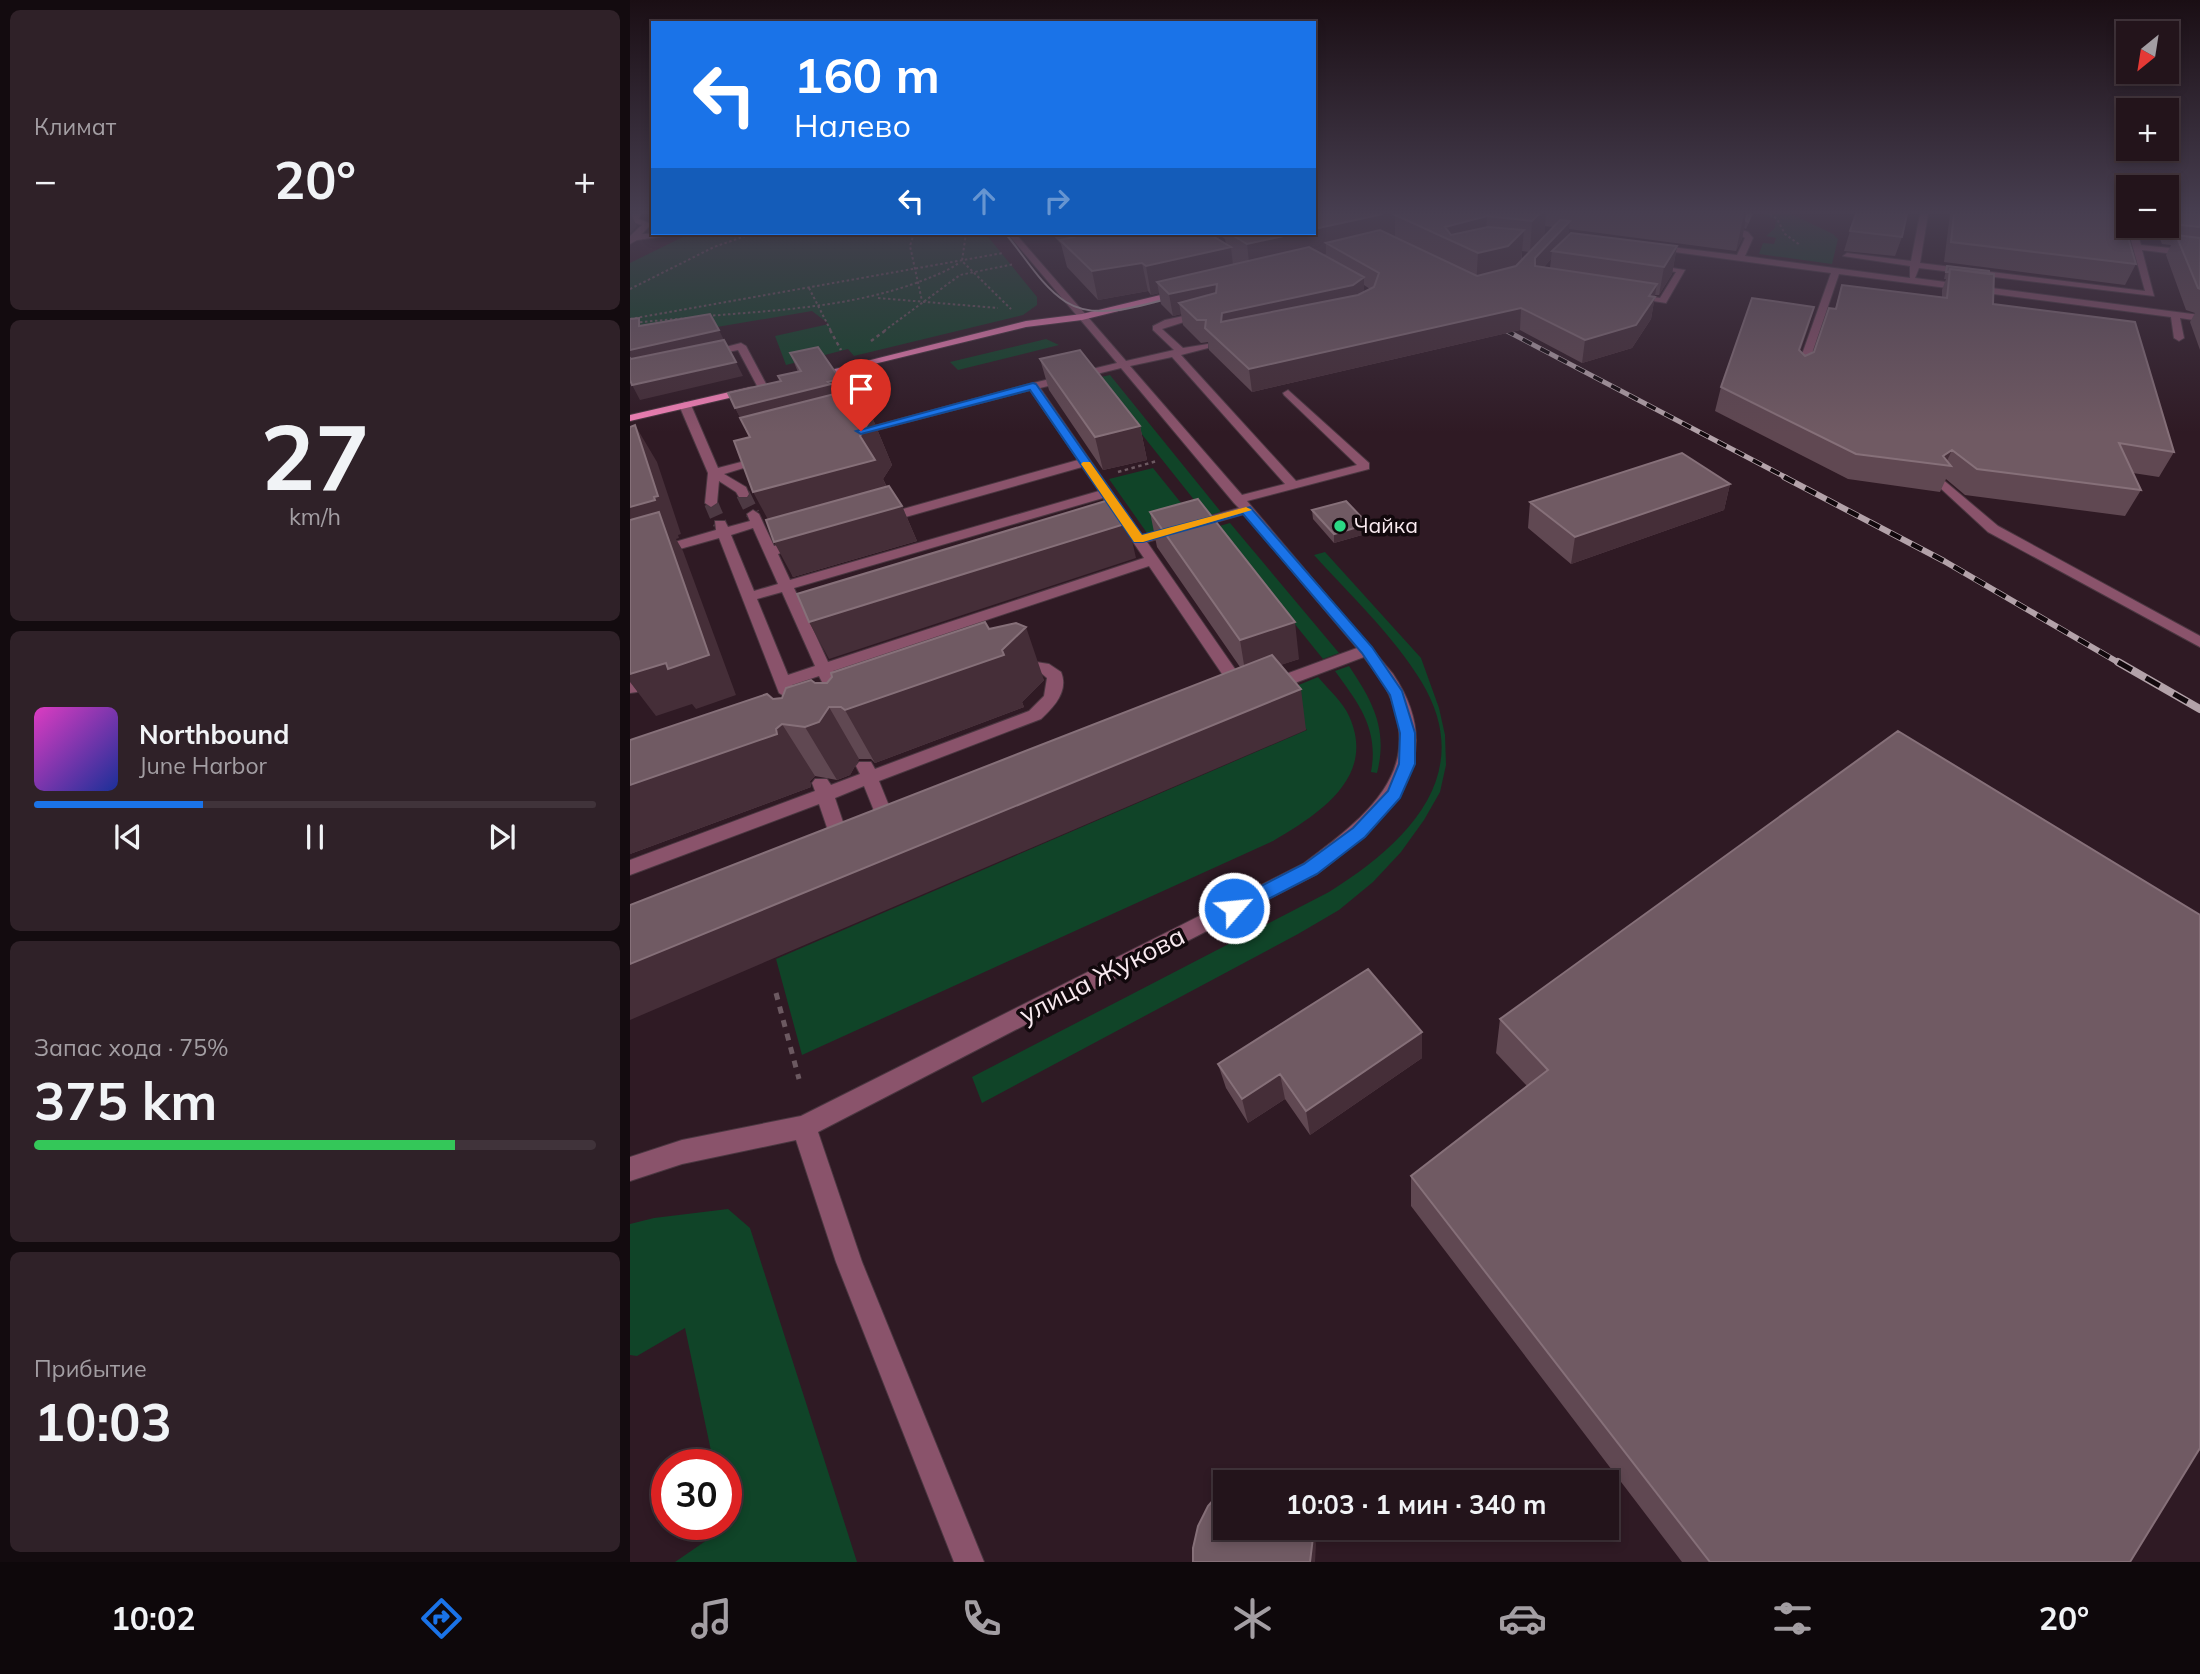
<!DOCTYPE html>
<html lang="ru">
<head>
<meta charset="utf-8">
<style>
	body { margin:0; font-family:Mulish,sans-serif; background:#2f2128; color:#f1f3f6; height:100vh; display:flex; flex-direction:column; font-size:26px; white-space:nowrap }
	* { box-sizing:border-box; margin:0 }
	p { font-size:23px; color:#a39ea3 }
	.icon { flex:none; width:38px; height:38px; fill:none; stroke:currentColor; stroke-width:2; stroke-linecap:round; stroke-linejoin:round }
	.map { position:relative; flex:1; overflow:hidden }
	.sheet { display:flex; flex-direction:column; gap:10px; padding:10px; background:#130b0f; width:630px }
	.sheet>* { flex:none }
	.banner { position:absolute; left:21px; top:21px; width:665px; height:214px; border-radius:0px; box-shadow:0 4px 10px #0003,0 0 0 2px #40333a; background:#1a73e8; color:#fff; overflow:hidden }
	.needle { width:46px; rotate:210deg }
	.buttons { position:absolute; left:1486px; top:21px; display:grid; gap:14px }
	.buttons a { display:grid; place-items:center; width:63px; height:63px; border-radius:0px; background:#23141b; box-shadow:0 4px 10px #0003,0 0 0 2px #40333a; font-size:35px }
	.speed { position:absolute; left:21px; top:1449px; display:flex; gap:14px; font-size:35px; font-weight:700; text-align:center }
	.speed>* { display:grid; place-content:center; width:91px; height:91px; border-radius:50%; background:#23141b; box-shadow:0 4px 10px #0003,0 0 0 2px #40333a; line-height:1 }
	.speed .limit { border:10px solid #d22; background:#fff; color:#111 }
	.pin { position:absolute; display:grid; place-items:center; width:60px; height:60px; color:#fff; margin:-72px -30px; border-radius:50% 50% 50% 0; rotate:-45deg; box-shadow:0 0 7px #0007 }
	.pin .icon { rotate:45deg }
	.me { position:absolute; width:77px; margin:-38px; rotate:63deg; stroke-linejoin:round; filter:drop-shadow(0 0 5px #0008) }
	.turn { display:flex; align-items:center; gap:24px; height:147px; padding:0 28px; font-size:32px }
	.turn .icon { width:91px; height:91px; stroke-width:2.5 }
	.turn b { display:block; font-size:49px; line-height:60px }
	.lanes { display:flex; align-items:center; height:66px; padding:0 28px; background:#0003; justify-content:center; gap:35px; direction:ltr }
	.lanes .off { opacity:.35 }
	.big { font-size:52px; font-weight:700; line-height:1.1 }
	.sheet .card { flex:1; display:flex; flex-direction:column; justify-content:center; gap:10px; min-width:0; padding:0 24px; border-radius:10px; background:#2f2128 }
	.sheet .dial { align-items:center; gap:0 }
	.dial b { font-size:91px; line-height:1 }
	.song { display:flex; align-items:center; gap:21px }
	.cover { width:84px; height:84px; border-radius:10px; background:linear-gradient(135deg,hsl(310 70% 55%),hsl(230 70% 35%)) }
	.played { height:7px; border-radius:4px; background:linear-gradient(90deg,#1a73e8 30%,#40333a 30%) }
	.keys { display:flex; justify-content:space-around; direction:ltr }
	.heat { display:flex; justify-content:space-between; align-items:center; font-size:38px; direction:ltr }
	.charge { height:10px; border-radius:5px; background:linear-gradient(90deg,#34c759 75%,#40333a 0) }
	.trip { position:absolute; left:583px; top:1470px; width:406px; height:70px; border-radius:0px; background:#23141b; box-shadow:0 4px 10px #0003,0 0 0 2px #40333a; font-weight:700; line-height:70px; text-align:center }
	.menu { display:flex; height:112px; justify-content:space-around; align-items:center; background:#0e080b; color:#a39ea3 }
	.menu .icon { width:49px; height:49px }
	.menu .current { color:#1a73e8 }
	.menu b { font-size:32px; color:#f1f3f6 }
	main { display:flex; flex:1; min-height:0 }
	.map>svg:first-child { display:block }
</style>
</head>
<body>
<main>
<section class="sheet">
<div class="card"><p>Климат</p>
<div class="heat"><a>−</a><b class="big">20°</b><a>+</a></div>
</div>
<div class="card dial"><b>27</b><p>km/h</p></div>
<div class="card">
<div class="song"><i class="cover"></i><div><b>Northbound</b><p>June Harbor</p></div></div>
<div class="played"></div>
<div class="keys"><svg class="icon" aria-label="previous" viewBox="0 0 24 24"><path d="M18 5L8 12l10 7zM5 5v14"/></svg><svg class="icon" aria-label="pause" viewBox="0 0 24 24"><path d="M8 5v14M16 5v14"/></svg><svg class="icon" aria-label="next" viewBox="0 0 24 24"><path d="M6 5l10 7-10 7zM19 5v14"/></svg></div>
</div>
<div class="card"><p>Запас хода · 75%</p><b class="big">375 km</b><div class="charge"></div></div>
<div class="card"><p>Прибытие</p><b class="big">10:03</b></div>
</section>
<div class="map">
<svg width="1570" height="1562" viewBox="0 0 1570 1562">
	<rect width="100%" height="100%" fill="#2f1a24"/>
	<!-- green -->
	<path fill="#104428" d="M1132,214H1161L1203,234L1208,239L1202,264L1129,254L1133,243L1144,244L1146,238L1136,236L1145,228L1146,220Z
		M61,233H355L407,297V305L393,315L224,356L218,349L156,365L145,336L199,324L182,311L22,338L0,333V263Z
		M416,339L429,345L328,370L320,362Z
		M480,375L591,512L577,516L467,378Z
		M523,468L564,519L517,533L479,479Z
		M600,523L709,653L693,659L586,527Z
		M695,552L791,658L809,708L815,735L816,765L810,792L794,820L771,852L743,882L709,910L668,934L352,1103L342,1077L699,892C774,845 849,776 791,681C763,635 720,595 684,555Z
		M719,666C743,702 758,729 747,773L741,772C749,729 729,704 705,671Z
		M688,677C698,689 713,702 719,716C747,777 689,814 643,841L172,1055L146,959L677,730L647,694Z
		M98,1209L120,1228L227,1562H45L96,1527V1465H84L55,1328L7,1356L0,1355V1224L24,1218Z"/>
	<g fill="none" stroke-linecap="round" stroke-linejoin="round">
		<!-- minor-tunnel -->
		<path stroke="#4d3943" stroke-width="14" stroke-dasharray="14 7" stroke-linecap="butt" d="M113,494L123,514
			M81,503L90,524"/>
		<!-- minor casing -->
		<g stroke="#4b3741" stroke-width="2">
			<path id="minor" d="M2,214H10L9,219L21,224L12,234L58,233L7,240L0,244V236L12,225L2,222Z
				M1054,214H1065L1118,232L1123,238L1115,256L1280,278V266L1213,256L1217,253L1281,261L1290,214H1298L1290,263L1515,291L1497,226H1505L1511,245L1570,251V257L1512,250L1524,296L1289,268L1285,278L1570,315V321L1550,318L1554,338L1549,341L1544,338L1541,317L1209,274L1175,374L1170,377L1165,374L1201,273L1022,249L1025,245L1107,255L1115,238L1112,236Z
				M377,233H385L496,361L544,350L523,330V326L535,320L576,311V315L532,329L553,348L578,344V348L551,355L666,481L727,465L654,395L653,393L658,390L739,463V469L617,501L763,674C823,763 755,822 687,874L188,1132L232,1262L354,1562H324L206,1262L166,1140L52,1164L0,1181V1157L52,1140L171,1116L673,864C733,819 799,771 756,688C750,677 741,667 734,657L646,690H634L632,686L634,682L727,648L614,514L517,542L621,692L613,697L607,696L519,566L203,671L206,678L204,682H192L189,676L162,685L165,693L157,698L149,693L89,538L0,563V555L86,530L85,521H95L98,527L120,521L117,514L123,510L129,514L144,546L169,539L176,543L148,554L160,580L469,491L452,467L258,522H248L247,519L248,516L448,460L400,390L224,436L218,433L399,384L487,363ZM542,357L655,484L612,495L500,366ZM491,368L604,503L609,508L512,535L410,388ZM473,498L514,558L198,662L164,588ZM123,528L148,584L124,591L101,535ZM152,592L185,666L158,675L127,599Z
				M1017,264L1055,270L1036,303L998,297L1003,294L1030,298L1046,272L1017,268Z
				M111,343L116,346L143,397L142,399L133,397L108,350L78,356L73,353Z
				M55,402L61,405L88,468L134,456L140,460L94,474L116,487L119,494L117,497H109L106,492L89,481L87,503L81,507L75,503L78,473L49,405Z
				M1311,478L1368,526L1570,636V647L1358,532L1307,485L1305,482Z
				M387,659L419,664L431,672C439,691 424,707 411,719L249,781L268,828L265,833H253L234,786L205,798L221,846L219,851H205L189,804L0,875V860L185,791L182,783L185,779H197L201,785L230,774L226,766L229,762H241L245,769L399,711L414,696L417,678L410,672L382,667L379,664Z
				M0,680L8,685L7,692L0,693Z"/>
		</g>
		<!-- major casing -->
		<g stroke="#4b3741" stroke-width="2">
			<path id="major" d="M551,290L554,291V295L452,320L396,327L182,379L177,376L396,321L452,314Z
				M121,387L125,388V392L0,421V415Z"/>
		</g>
		<!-- path-far2 -->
		<path stroke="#6c5961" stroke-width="2" stroke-dasharray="2.5 2.5" stroke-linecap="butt" d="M1140,214L1147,219L1155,234L1170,245
			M284,233L280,246L292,301
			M336,233L332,261L381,309
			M179,288L201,331
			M0,289L84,247L124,233
			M248,298L368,308
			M78,316C148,310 219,307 286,283C301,277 317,272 330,262
			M0,319L373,253
			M0,323L58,318
			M254,331L330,275L384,264"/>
		<!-- path-far1 -->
		<path stroke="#6c5961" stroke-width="2.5" stroke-dasharray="3.5 3.5" stroke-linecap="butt" d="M200,330L211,350
			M241,341L256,330
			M488,472L527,461"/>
		<!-- path -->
		<path stroke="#6c5961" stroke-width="5" stroke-dasharray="7 7" stroke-linecap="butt" d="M146,993L169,1079"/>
		<!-- minor -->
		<use href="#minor" fill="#8a536b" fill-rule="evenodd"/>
		<!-- major -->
		<use href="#major" fill="#f381b6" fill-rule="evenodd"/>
		<!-- tram -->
		<path stroke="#b3a2a9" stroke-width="2" d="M375,233C394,255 411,286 436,302C468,322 515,304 548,296"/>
		<!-- rail-far3 casing -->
		<g stroke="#b3a2a9" stroke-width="3.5">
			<path id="rail-far3" d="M862,323L878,331"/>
		</g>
		<!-- rail-far2 casing -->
		<g stroke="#b3a2a9" stroke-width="5">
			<path id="rail-far2" d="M875,330L1157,478"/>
		</g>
		<!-- rail-far1 casing -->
		<g stroke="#b3a2a9" stroke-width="6">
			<path id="rail-far1" d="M1154,477L1314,561L1491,664"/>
		</g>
		<!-- rail casing -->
		<g stroke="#b3a2a9" stroke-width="8">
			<path id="rail" d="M1488,662L1570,709"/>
		</g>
		<!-- rail-far3 -->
		<use href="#rail-far3" stroke="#11080c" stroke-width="2.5" stroke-dasharray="8" stroke-linecap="butt"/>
		<!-- rail-far2 -->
		<use href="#rail-far2" stroke="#11080c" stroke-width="3.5" stroke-dasharray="10" stroke-linecap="butt"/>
		<!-- rail-far1 -->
		<use href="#rail-far1" stroke="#11080c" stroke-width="4.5" stroke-dasharray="12" stroke-linecap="butt"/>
		<!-- rail -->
		<use href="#rail" stroke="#11080c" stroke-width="5" stroke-dasharray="16" stroke-linecap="butt"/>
	</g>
	<!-- wall -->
	<path fill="#604852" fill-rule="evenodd" d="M684,214H1123L1116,229L1114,228L1112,239L1106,251L939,229L938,235L1047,246L1042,274L1029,295H1025L1021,319L1002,348L952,363L890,330L622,392L579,350L578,342L571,343L553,325L551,314L543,316L531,304L529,293L521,295L518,291L468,300L437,267L431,244L421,233H684ZM915,226L923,227L914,237ZM588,234L595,239L596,244L589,240ZM892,251L899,252L892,260ZM921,259L920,268L914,267ZM734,285L740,289L734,292Z
		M1320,214H1491L1506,264L1495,285L1314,262Z
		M1536,214H1570V350L1560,322L1565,313L1556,310L1536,255L1541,245L1532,244L1525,226H1536Z
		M1220,231L1272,237L1265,256L1214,251Z
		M1317,266L1544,452L1529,477L1503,473L1511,490L1495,516L1335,495L1316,479L1310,492L1218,479L1085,411L1091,387L1184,307L1170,351L1175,356L1184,352L1205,309L1212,285L1312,297V290L1316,279H1314Z
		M160,353L242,417L262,465L253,479L257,487L272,506L287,541L163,577L138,519L120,437L98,393L150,381L168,372Z
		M410,359L510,426L517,460L473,470L419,390Z
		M1100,484L1094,510L941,564L898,528L900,502Z
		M682,510L738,524L739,533L704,543L683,519Z
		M520,512L669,659L650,665L676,730L610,667L527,547Z
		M359,629L414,680L392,702L394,707L245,763L241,759H229L220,775L207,780L185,776L180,781L181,787L0,854L143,699L152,698L185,683H197Z
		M1570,915V1451L1569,1450L1500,1562H1052L781,1206V1176L897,1086L866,1053L870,1019Z
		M792,1032V1058L680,1135L655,1099L618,1123L596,1088L588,1064Z"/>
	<!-- shaded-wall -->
	<path fill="#452e38" d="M0,214H1L7,226L0,234Z
		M753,214H867L857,216L855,247L765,215V238L696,243V254L620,271L617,244L667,233H684V229Z
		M909,214H916L914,238L900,252L902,221Z
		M1114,214H1117L1112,239L1106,251Z
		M940,221L938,241L922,251L921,259L903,279L905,258Z
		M894,230L891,262L876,279L846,286L848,253Z
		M580,233H588L590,249L601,247L604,275L527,282L529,293L521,295L516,266Z
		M1047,246L1042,274L1029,295L1034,267Z
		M512,263L518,291L468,300L462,271Z
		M734,277V298L591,322L592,313Z
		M587,284L590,306L549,303L551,314L543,316L539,294Z
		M1027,284L1021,319L1002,348L952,363L955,340L1019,296Z
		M1184,307L1178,329L1163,373L1169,350Z
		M891,308L890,330L622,392L619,369Z
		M89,330L96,344L0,366V350Z
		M106,362L113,376L10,400L2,385Z
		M210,379L229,424L129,454L105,408Z
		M242,417L262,465L253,479L266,508L272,506L287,541L163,577L144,542L149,540L123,492L230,436Z
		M5,425L27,462L51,534L48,535L49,538L46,539L53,551L106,695L66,709L62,704L26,716L0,682V507L24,497Z
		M510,426L517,460L473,470L465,437Z
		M1322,450L1315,465L1313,456Z
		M1100,484L1094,510L941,564L945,537Z
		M498,523L506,558L199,659L179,622Z
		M738,524L739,533L704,543V534Z
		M665,622L669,659L616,677L610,640Z
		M396,627L414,680L392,702L394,707L245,763L215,710L372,650Z
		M671,689L676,730L0,1020V964Z
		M199,707L229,759L220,775L207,780L175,727Z
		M152,724L185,776L180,781L181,787L0,854V785L146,729Z
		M792,1032V1058L680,1135L676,1111Z
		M650,1074L655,1099L618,1123L612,1099Z
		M681,1528H683L686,1544L685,1562H680Z"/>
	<!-- building -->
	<path fill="#705a63" stroke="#867079" stroke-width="2" d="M684,214H753L684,229Z
		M771,214H909L902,221L857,216L815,227L821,235L858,227L894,230L878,246L848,253L765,215Z
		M1117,214H1121L1118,222L1116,221Z
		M1226,214H1277L1272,237L1220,231Z
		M1324,214H1491L1506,264L1321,242Z
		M1538,214H1570V227L1542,224Z
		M930,220L940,221L905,258V266L1027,284L1019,296L1025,297L1006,325L955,340L891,308L619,369L575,328L576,320H567L549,303L586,293L587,284L539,294L527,282L679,247L734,277L723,285L592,313L591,322L728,295L744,287L749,273L696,243L750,230L847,276L886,266Z
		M440,233H580L581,235L601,247L516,266L512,263L462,271L430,240L444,237Z
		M599,233H667L617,244Z
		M941,233L1047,246L1034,267L922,251Z
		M1546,235L1570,238V289L1568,288Z
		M1317,266L1359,271V274L1320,269L1319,272H1316Z
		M1320,269L1364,274L1363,304L1505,322L1544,452L1489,443L1511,490L1347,469L1322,450L1313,456L1321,466L1226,454L1091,387L1122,298L1184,307L1169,350L1175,356L1184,352L1199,308L1206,309L1212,285L1317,298Z
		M80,314L89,330L0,350V319L9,318V326Z
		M94,340L106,362L2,385L0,380V358L1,359Z
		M188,347L210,379L198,382L201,384L105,408L98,393L151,381L148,376L171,371L160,353Z
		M450,350L510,426L465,437L410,359Z
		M212,392L242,417L230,436L245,460L123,492L104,441L120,437L110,418Z
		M5,425L28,496L24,497L25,500L0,507V427Z
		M1052,453L1100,484L945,537L900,502Z
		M259,486L272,506L144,542L136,520Z
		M568,499L665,622L610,640L520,512Z
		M479,500L498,523L179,622L167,594Z
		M716,501L738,524L704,534L682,510Z
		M29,512L79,655L38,669L36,663L0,674V520Z
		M355,622L359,629L386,623L396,627L372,650L374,655L215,710L211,707H199L189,722L175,727L152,724L146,729L147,734L0,785V740L137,694L143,699L152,698L156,688L181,680L185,683H197L202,677L201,673Z
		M642,655L671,689L0,964V905Z
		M1268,731L1570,915V1448L1500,1562H1080L781,1176L918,1070L870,1019Z
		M738,969L792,1032L676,1111L650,1074L612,1099L588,1064Z
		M625,1474L641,1476L655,1482H603L608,1479Z
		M595,1487V1528H681L683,1537L680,1562H563V1548L568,1526L578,1506L592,1490Z"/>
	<!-- sky -->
	<linearGradient id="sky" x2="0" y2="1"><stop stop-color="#1a0e14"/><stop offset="0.49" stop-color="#473e50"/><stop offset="1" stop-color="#473e50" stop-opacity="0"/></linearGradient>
	<rect width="1570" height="433" fill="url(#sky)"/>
	<!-- route -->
	<path fill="#1a73e8" stroke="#114b97" stroke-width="2" d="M403,383L406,384L512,535L620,507L742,647L772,691L785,733V764L770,798L735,837L687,874L611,913L604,915L598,913L595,908L598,903L674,864L723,828L758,791L769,764L770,733L760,695L732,653L613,514L513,542H504L400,390L231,434L226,431Z"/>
	<!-- slow -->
	<path fill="#f59e0b" d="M453,462H460L512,535L616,507L622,510L513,542H504L451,464Z"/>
	<!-- markers -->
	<circle fill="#2bd884" stroke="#11080c" stroke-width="2.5" cx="710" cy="526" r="7"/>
	<g text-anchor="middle" stroke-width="7" stroke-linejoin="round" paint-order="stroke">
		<!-- far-poi labels -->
		<g font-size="21" fill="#f9eaf0" stroke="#11080c" text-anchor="start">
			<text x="724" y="533">Чайка</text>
		</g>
		<!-- street labels -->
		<g font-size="26" fill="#f9eaf0" stroke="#11080c">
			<text transform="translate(472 975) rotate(-27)" y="9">улица Жукова</text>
		</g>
	</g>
</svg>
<div class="buttons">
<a><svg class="needle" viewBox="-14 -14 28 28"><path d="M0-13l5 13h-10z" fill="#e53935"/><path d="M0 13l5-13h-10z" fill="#a39ea3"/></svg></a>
<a>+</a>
<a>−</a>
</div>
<div class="speed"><div class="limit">30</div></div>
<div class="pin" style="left:231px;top:431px;background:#d93025"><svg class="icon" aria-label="arrive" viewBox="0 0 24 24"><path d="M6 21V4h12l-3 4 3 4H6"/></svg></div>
<svg class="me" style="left:604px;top:908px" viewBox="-20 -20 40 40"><circle r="17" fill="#1a73e8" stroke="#fff" stroke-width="3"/><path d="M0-11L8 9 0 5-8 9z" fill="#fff"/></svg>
<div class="trip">10:03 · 1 мин · 340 m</div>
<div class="banner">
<div class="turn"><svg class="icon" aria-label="left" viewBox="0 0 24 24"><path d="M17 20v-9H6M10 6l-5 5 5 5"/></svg><div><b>160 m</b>Налево</div></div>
<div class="lanes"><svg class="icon" aria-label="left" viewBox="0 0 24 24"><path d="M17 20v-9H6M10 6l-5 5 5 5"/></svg><svg class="icon off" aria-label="ahead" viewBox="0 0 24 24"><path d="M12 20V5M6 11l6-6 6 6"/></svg><svg class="icon off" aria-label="right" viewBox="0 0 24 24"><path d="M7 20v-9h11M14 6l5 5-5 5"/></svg></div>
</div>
</div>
</main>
<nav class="menu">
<b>10:02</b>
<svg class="icon current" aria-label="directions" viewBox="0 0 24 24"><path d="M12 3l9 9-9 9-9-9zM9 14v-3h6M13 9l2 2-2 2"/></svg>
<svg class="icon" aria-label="music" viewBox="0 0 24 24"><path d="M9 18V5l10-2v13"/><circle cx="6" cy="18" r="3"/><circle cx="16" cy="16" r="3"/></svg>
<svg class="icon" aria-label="phone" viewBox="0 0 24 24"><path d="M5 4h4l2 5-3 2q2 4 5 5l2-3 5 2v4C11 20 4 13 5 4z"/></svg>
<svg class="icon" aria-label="climate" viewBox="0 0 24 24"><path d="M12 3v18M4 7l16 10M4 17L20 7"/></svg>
<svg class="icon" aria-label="car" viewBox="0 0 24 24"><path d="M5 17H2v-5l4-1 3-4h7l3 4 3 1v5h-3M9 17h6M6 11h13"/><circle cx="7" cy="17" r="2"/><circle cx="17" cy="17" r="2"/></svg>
<svg class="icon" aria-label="filters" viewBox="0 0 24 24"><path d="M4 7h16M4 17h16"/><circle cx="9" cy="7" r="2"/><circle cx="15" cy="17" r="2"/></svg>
<b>20°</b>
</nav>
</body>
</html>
